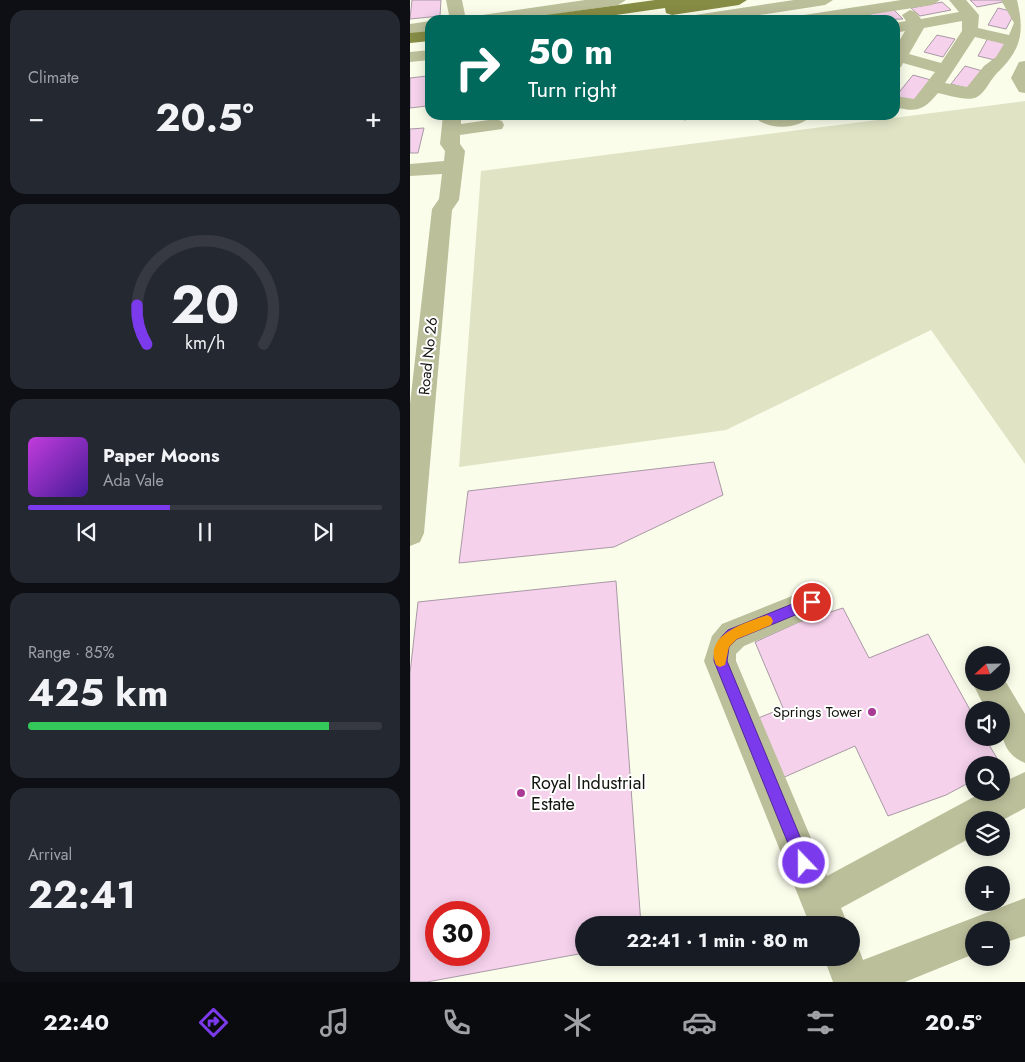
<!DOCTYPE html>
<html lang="en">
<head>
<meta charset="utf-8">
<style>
	body { margin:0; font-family:Jost,sans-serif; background:#242831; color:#f1f3f6; height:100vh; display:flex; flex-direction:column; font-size:19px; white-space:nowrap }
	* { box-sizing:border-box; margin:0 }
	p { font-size:16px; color:#9ea1a6 }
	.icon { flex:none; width:28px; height:28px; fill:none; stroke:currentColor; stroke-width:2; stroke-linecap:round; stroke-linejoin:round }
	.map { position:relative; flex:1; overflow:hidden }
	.sheet { display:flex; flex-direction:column; gap:10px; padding:10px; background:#0d0f14; width:410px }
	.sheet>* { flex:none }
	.hud { position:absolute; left:15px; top:15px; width:475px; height:105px; border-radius:15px; box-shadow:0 2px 12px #0003; background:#00695c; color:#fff; overflow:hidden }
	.needle { width:32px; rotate:248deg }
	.controls { position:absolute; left:555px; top:646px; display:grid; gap:10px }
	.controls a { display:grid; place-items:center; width:45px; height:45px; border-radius:50%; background:#171b24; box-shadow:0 2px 12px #0003; font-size:25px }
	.speed { position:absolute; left:15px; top:901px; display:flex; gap:10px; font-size:25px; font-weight:700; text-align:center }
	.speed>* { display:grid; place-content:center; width:65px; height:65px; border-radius:50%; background:#171b24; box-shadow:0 2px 12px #0003; line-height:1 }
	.speed .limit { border:8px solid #d22; background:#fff; color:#111 }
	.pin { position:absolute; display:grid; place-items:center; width:42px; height:42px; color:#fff; margin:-21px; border:2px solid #fff; border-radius:50%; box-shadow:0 1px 5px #0007 }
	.me { position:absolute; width:55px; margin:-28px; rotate:338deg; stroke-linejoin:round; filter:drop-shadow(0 0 4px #0008) }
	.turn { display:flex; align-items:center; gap:18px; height:105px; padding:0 20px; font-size:22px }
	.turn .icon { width:65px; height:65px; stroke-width:2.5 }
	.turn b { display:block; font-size:35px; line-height:42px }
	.big { font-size:38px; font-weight:700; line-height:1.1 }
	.sheet .tile { flex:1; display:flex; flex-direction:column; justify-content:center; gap:8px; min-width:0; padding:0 18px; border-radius:15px; background:#242831 }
	.sheet .dial { align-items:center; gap:0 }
	.dial svg { height:130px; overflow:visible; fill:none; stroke:#363941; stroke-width:7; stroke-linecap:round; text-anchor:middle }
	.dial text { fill:#f1f3f6; stroke:none }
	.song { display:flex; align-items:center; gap:15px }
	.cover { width:60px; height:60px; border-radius:8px; background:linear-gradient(135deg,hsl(290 70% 55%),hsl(260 70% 35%)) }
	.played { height:5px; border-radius:2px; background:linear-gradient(90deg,#7c3aed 40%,#363941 40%) }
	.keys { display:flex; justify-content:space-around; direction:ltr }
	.heat { display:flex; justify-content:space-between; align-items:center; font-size:28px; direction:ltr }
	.charge { height:8px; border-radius:4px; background:linear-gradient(90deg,#34c759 85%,#363941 0) }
	.trip { position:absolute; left:165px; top:916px; width:285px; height:50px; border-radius:25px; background:#171b24; box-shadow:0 2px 12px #0003; font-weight:700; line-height:50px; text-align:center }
	.dock { display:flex; height:80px; justify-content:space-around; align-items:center; background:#090b0e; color:#9ea1a6 }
	.dock .icon { width:35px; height:35px }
	.dock .active { color:#7c3aed }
	.dock b { font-size:22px; color:#f1f3f6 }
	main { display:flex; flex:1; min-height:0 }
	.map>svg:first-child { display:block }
</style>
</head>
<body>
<main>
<section class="sheet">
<div class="tile"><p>Climate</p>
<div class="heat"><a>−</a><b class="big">20.5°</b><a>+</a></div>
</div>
<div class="tile dial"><svg viewBox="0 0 100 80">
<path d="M14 69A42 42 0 1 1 86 69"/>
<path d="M14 69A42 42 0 0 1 8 45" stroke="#7c3aed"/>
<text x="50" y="56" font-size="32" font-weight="700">20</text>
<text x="50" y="72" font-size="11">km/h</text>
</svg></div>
<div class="tile">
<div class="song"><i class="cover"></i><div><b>Paper Moons</b><p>Ada Vale</p></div></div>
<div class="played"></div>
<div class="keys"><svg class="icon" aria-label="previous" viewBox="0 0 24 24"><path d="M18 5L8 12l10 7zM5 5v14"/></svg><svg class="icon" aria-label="pause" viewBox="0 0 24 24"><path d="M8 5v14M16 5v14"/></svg><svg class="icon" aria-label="next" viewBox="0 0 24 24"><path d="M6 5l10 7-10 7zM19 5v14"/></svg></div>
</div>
<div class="tile"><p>Range · 85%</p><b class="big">425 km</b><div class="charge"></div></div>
<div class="tile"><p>Arrival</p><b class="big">22:41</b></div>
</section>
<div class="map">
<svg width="615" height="982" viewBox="0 0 615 982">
	<rect width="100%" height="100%" fill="#fbfdeb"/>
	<!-- green -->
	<path fill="#e0e4c5" d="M615,101V464L521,330L316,430L49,467L71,171Z"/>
	<!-- building -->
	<path fill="#f5d1ec" stroke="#a899a4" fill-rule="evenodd" d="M2,0H31L30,16L0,19Z
		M560,0H597L598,1L567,7Z
		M532,2L541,10L510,16L501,8Z
		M588,8L605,12L596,29L578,25Z
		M483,9L493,19L455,20L451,16Z
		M527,35L545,39L533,57L514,52Z
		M579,36L599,41L589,61L568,56Z
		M555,66L576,72L563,90L541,84Z
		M503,75L521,80L505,102L486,96Z
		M17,76V106L0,108V78Z
		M271,115H296L274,120Z
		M14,128L8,153H0V129Z
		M304,462L313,495L204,547L49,563L58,491Z
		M206,581L231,925H174V953L17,982H0V673L8,602ZM26,912H69V955H26Z
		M433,608L459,658L518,634L564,717V738H575L591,765H564V780L536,795L478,816L445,746L370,779L346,719L373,708L345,642L389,622Z"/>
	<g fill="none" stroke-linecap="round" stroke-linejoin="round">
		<!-- minor -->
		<path fill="#bbbf9a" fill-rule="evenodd" d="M36,0H52L56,20H40Z
			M175,0H216L208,5L105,20H64L72,15Z
			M384,0H423L415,5L317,20H277L285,15Z
			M491,0H530L522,5L425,20H386L394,15Z
			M539,0H556L569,15L568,28L599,35L604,23L591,0H607C615,33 611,50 587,73C580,80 575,93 567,97C558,102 538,95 528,93C514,110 507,113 485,107V96L504,99L525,72L493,63L491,67L485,68V48L495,31L485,33V23L496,21L492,15L500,10L506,12L511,19L549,12ZM552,21V31L531,63L499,54L514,28ZM565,37L594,44L586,57L574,66L557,87L535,83Z
			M20,21V31L0,34V24Z
			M20,50V60L0,62V52Z
			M615,61V93L609,92L601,78L609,62Z
			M33,115H51V124L85,119L92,121L94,125L92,129L50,135V144L55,151L49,200L42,210L14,533L10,542L0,546V404L22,209L29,199L32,174L0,176V164L34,161L35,151L30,144Z
			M343,115H401C390,131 353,130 343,115Z
			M402,588L413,592L417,602L413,612L334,646L326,654V661L417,876L573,792H591V783L615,772V808L591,821L564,820V836L431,908L438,925H400L294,661L302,636L312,624Z
			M591,674L615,714V763C591,753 591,733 591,710H576L562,682L564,678V682H591Z
			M615,898V936L591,944V930H564V954L495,982H423L414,958H441V942L447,944L453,960Z"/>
		<!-- major -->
		<path fill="#868c44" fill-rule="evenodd" d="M245,0H337L329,5L262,15L256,13L255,8L171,20H128L136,15Z
			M20,31V41L0,43V33Z"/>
	</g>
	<!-- route -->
	<path fill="#7c3aed" stroke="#51269a" d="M402,596L407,598L408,602L407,606L327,639L319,647L317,661L401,863L399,868L394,871L388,868L386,863L304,661C304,648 308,639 318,630Z"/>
	<!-- slow -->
	<path fill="#f59e0b" d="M357,615L361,617L363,621L361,625L327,639L319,647L315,665L310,667L306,665C293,634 336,623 357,615Z"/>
	<!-- markers -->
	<g fill="#ab3a97" stroke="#fff" stroke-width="2">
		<circle cx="462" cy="712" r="5"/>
		<circle cx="111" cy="793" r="5"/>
	</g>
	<g text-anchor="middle" stroke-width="4" stroke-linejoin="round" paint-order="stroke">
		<!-- street labels -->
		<g font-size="15" fill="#13140e" stroke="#fff">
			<text transform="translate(18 356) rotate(-84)" y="5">Road No 26</text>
		</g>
		<!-- poi labels -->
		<g font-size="15" fill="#13140e" stroke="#fff" text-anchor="end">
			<text x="452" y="717">Springs Tower</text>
		</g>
		<!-- near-poi labels -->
		<g font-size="18" fill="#13140e" stroke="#fff" text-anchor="start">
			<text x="121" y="789">Royal Industrial<tspan x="121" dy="21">Estate</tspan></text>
		</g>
	</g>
</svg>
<div class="controls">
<a><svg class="needle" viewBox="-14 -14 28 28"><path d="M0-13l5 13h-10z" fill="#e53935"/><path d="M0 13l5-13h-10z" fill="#9ea1a6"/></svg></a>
<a><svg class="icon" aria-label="sound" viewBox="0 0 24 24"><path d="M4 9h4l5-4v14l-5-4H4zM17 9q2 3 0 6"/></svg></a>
<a><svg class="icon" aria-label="search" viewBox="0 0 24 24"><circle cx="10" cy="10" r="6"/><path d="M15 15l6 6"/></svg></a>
<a><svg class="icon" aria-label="layers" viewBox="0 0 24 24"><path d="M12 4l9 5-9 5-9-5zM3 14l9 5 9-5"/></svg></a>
<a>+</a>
<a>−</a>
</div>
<div class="speed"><div class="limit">30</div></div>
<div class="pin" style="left:402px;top:602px;background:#d93025"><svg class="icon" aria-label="arrive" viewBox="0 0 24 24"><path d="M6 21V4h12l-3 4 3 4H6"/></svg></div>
<svg class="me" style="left:394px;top:863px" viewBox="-20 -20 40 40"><circle r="17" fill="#7c3aed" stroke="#fff" stroke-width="3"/><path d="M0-11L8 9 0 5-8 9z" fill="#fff"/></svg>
<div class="trip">22:41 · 1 min · 80 m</div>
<div class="hud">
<div class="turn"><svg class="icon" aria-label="right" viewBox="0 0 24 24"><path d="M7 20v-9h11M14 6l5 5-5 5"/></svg><div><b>50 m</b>Turn right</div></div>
</div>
</div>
</main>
<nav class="dock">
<b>22:40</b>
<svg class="icon active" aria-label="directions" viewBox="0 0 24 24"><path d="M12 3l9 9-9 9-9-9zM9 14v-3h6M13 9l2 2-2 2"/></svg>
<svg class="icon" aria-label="music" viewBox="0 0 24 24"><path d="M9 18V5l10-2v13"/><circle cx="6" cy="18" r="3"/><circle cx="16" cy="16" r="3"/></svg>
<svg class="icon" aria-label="phone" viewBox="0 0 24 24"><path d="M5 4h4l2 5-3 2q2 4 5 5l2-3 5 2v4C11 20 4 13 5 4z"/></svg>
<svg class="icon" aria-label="climate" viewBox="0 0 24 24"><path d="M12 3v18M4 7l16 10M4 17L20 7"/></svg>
<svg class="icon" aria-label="car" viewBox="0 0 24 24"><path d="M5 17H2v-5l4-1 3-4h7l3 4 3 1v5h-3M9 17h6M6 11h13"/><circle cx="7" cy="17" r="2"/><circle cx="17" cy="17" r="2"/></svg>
<svg class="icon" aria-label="filters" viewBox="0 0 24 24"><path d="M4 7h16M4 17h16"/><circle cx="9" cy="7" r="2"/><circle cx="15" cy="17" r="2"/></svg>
<b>20.5°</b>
</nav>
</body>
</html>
